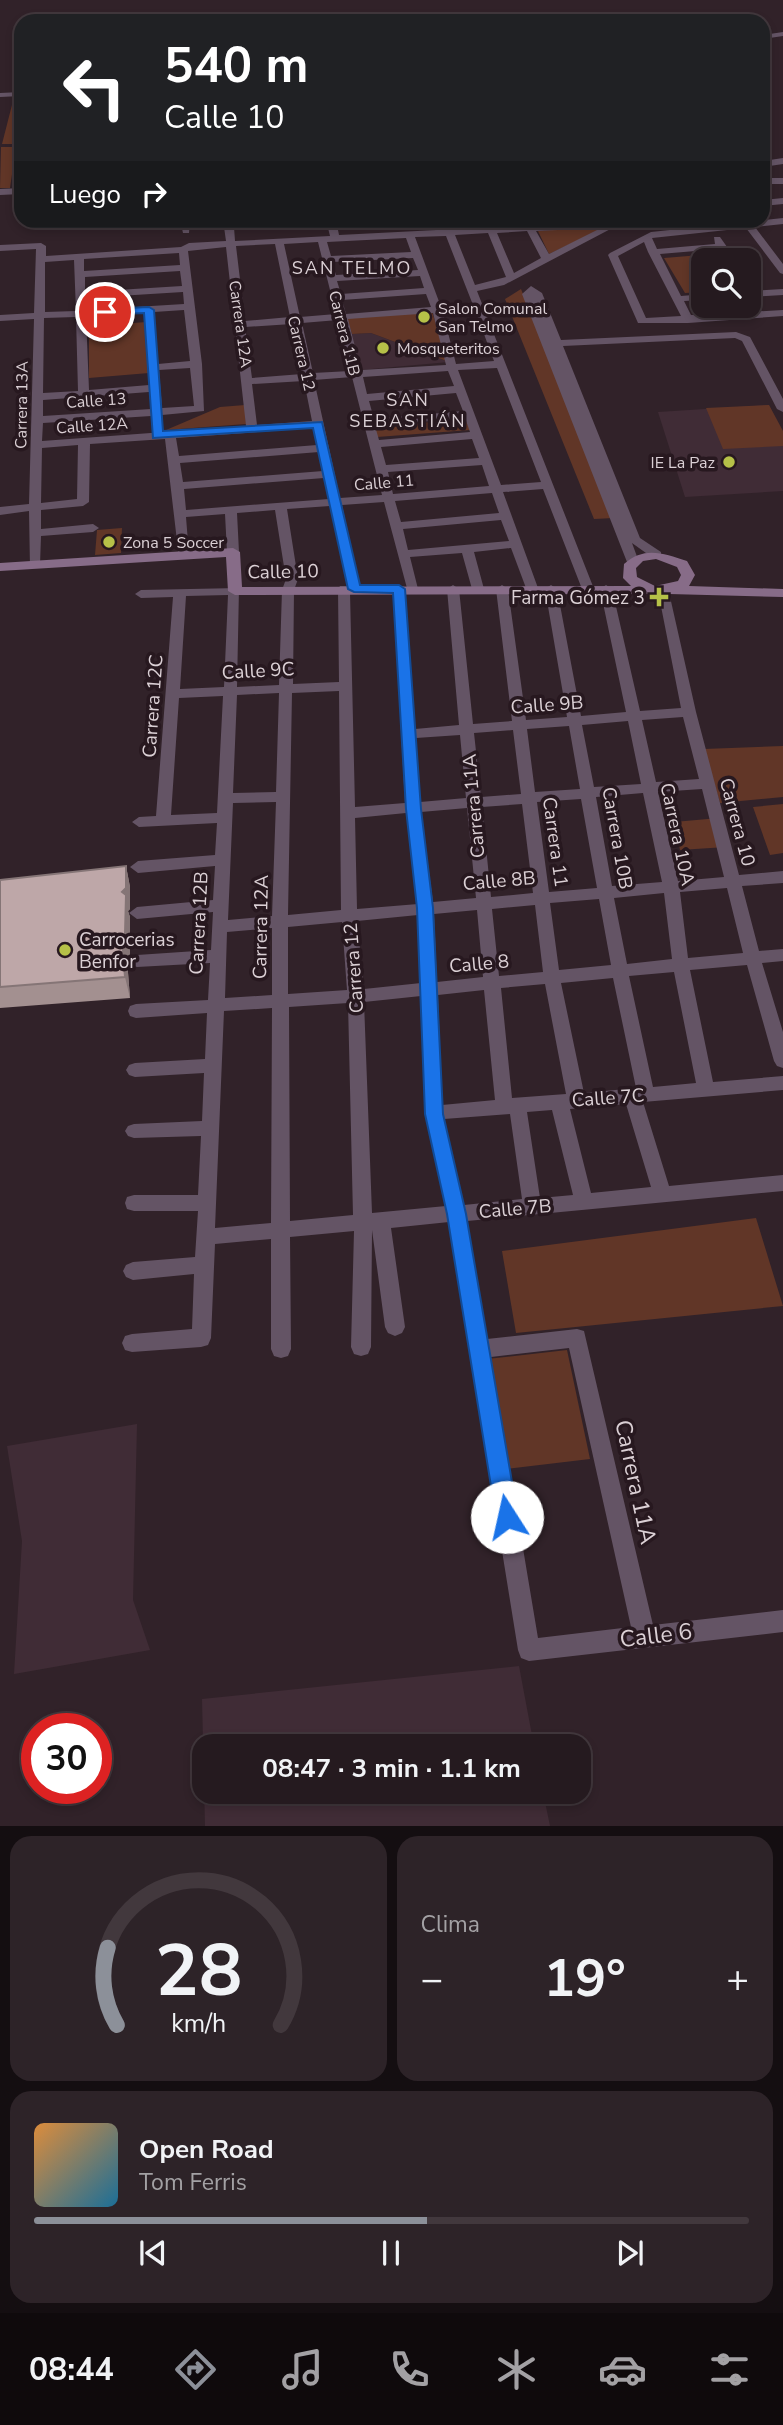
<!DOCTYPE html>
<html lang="es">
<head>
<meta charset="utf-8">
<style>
	body { margin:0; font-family:"Nunito Sans",sans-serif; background:#2d2328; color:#f1f3f6; height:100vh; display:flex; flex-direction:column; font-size:26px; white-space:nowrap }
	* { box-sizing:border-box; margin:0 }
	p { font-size:23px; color:#a3a1a4 }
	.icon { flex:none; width:38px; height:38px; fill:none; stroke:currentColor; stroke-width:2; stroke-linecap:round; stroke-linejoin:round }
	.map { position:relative; height:1826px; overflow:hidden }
	.details { display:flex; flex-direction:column; gap:10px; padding:10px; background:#140e11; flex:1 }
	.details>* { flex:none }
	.top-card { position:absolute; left:14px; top:14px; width:756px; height:214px; border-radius:21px; box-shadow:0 4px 10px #0003,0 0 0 2px #42383d; background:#202124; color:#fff; overflow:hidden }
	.tools { position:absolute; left:691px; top:248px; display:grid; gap:14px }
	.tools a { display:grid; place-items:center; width:70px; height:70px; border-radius:14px; background:#251a1f; box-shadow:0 4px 10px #0003,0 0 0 2px #42383d; font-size:35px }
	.speed { position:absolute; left:21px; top:1713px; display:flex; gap:14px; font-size:35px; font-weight:700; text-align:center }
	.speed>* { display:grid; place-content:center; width:91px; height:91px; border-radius:50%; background:#251a1f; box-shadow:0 4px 10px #0003,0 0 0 2px #42383d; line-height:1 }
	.speed .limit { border:10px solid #d22; background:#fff; color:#111 }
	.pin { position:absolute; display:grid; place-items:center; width:60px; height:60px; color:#fff; margin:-30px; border:4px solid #fff; border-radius:50%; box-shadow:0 2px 7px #0007 }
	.me { position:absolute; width:77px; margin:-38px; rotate:350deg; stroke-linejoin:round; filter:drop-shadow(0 0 5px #0008) }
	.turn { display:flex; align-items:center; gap:24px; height:147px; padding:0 35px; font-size:32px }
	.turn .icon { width:91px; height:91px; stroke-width:2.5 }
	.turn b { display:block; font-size:49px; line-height:60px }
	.then { display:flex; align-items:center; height:66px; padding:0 35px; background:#0003; gap:14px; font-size:26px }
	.big { font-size:52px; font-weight:700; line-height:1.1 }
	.details .widget { flex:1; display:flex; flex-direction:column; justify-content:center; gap:10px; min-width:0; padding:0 24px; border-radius:21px; background:#2d2328 }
	.details .dial { align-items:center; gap:0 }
	.dial svg { height:182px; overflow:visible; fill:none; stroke:#42383d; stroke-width:7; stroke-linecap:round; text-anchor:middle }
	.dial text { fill:#f1f3f6; stroke:none }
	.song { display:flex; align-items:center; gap:21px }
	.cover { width:84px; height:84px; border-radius:10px; background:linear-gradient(135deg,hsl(30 70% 55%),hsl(200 70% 35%)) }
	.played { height:7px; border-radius:4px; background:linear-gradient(90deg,#8c9099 55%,#42383d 55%) }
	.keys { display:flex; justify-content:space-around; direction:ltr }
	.heat { display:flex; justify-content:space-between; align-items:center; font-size:38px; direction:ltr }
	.details .tiles { flex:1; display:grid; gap:10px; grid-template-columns:1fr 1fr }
	.widget:last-child { grid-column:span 2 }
	.trip { position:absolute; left:192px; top:1734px; width:399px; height:70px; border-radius:21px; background:#251a1f; box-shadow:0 4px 10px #0003,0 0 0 2px #42383d; font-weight:700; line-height:70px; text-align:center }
	.tab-bar { display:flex; height:112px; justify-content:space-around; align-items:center; background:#0f0a0c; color:#a3a1a4 }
	.tab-bar .icon { width:49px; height:49px }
	.tab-bar .selected { color:#8c9099 }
	.tab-bar b { font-size:32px; color:#f1f3f6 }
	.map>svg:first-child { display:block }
</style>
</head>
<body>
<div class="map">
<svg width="783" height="1827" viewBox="0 0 783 1827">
	<rect width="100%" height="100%" fill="#312229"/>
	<!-- built -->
	<path fill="#402c36" d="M371,333L449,362L360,370L352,334Z
		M769,405L783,434V491L685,497L658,412Z
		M137,1424L133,1600L150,1650L14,1674L22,1541L7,1446Z
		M519,1666L534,1746H205V1792H543L550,1826H205L202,1699Z"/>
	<!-- green -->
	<path fill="#613627" d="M14,97H21L17,144H2Z
		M1,147H16L10,188H0Z
		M608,226L549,254L538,231Z
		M725,253L730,261H704L703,292L685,293L664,258Z
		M521,289L614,518L594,519L505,299Z
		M432,312L449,362L371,333L352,334L347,318Z
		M147,322L149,373L89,378V326Z
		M245,405L246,424L166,430L220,407Z
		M769,405L783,431V446L723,449L706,408Z
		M465,419L470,430L377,437L374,427Z
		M122,528L121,553L95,555L97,530Z
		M783,746V797L720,803L704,749Z
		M783,804V853L770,855L753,807Z
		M719,818L726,847L680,850L674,822Z
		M756,1218L783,1306L516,1333L502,1251Z
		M567,1350L590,1459L506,1469L487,1359Z"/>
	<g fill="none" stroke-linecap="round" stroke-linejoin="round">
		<!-- street -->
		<path fill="#645465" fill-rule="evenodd" d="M783,32V36L763,39V35Z
			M21,92V96L0,97V93Z
			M783,158V164L763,167V161Z
			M763,178H783V184H763Z
			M21,188V194L0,195V189Z
			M783,198V204L763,206V200Z
			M783,218V224L755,227L783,264V274L780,273L746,228L652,238L657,249L715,244L714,237H720L737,261H727L719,249L660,254L681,296L704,294V300L684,301L691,315L783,310V316L688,323H638L608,255L610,253L651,232ZM644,242L648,252L681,316L646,318L618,256Z
			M180,220H190L189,233H183Z
			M223,220H311L234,227L235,241L330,236L326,220H336L339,235L615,221L620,224L504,285L477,291L594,589L592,592H584L582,589L543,489L503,492L538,588L532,592L526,588L511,548L474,552L484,589L478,593L472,589L462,553L410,557L418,589L416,592H408L384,502L342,505L360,589L358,592H350L355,807L405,803L393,589L395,586H403L405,589L415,729L459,725L447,589L453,585L459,589L473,724L512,721L496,589L502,585L508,589L526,720L567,717L545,589L551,585L557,589L581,716L626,712L600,589L606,585L612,589L640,711L681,708L658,591L664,587L668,588L696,712L739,875L783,871V883L742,886L759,951L783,949V961L762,963L783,1032V1068L777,1066L774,1061L747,965L690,970L713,1082L783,1076V1090L643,1102L669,1186L783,1175V1191L467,1221L487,1339L577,1329L584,1331L653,1625L783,1610V1632L529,1661L521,1658L518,1650L449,1222L391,1228L405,1327L402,1333L395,1336L388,1333L385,1327L372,1230L371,1347L368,1354L361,1356L354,1354L351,1347L354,1231L290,1237L291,1349L288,1356L281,1358L274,1356L271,1349V1239L215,1244L211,1338L208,1345L201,1347L132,1352L125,1350L122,1343L125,1336L132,1334L192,1329L194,1274L133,1280L126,1277L123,1271L126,1265L133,1262L195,1257L198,1211H134L127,1209L125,1203L127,1197L134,1195H198L201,1136L134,1138L128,1136L125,1131L128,1126L134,1124L202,1121L204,1073L135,1077L129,1075L126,1070L129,1065L135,1063L205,1059L207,1013L136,1018L130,1016L128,1011L130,1006L136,1004L208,1000L210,963L137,967L131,965L129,961L131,957L137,955L211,950L213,912L137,919L129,913L137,907L213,900L215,866L138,873L130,867L138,861L215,855L217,823L139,827L132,822L139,817L156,816L173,597L141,598L135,594L141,590L239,588L237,687L279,685L282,590L286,579L275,510L237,513L239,552L233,556L227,552L225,514L186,517L189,555L183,559L179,558L165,439L90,444L89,502L83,506L41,510V529L93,524L99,528L93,532L41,536L40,565L38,568H30L29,511L0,515V507L29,504L34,319L0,321V315L34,313L36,249L0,251V245L41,243L46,246V256L181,247L189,243L226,241ZM601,228L549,254L536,231ZM527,231L541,258L514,273L497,233ZM488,233L506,277L475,285L455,235ZM446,236L473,305L441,307L415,237ZM406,238L411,252L331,256L327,242ZM318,242L336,314L300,317L284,244ZM275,244L290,317L245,321L236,246ZM226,247L246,426L42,441L43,423L151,416V422L157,425L163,422L162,415L204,411L202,364L188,251ZM179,253L180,265L84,271V259ZM413,258L418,270L336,275L332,262ZM74,260L76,311L45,312V262ZM180,271L182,286L85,292V277ZM420,276L424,288L341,294L337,281ZM183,292L184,304L86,310V298ZM426,294L431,307L346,314L342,300ZM184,310L190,361L158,364L154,312ZM475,310L494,361L456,364L443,313ZM144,313L149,385L89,390L86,316ZM433,313L446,365L361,370L348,319ZM76,317L78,391L43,393L44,318ZM338,320L350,371L313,373L302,323ZM292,324L302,374L252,378L245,327ZM190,368L194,406L162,408L159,370ZM497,368L541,482L501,485L458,370ZM448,371L454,386L367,394L363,377ZM352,377L382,495L340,498L314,380ZM304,381L312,421L257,425L252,384ZM149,392L151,409L43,416V400ZM456,393L463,411L374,419L369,401ZM465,418L470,432L379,440L375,426ZM314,428L317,445L179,456L176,438ZM472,439L479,458L386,465L381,447ZM78,445L77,499L41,503L42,448ZM319,452L323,471L183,482L180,463ZM482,465L489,486L393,494L388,472ZM324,478L329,499L186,510L184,489ZM492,493L499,513L401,522L395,501ZM330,506L347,586H340L338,589L339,682L293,684L294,590L298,579L287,509ZM501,520L509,541L408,550L403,529ZM228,595L224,687L180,689L186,596ZM339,691L341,910L288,915L292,693ZM279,693L276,792L233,793L237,695ZM223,696L217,813L171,815L179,698ZM683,717L699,779L656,782L642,720ZM628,721L641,784L594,787L582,725ZM569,726L580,789L535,792L527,729ZM513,730L521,794L481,797L474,733ZM460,735L466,798L420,802L416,738ZM702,789L724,877L678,881L658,792ZM643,793L662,882L612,886L596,797ZM581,799L597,888L549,892L537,802ZM276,802L272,916L228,920L233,803ZM522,804L533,893L491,897L482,807ZM467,808L476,898L433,902L421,812ZM406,813L418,904L357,909L355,818ZM727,888L743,953L688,958L680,892ZM664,893L672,959L627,964L614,898ZM599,899L611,965L559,970L550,903ZM535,905L543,972L499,976L492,909ZM477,910L483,977L437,982L434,914ZM418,915L421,983L364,989L357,921ZM342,922L347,990L288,994V927ZM272,928V995L225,998L227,932ZM674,972L696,1083L653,1087L629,976ZM613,978L636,1088L584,1093L561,983ZM545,984L566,1094L512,1098L501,988ZM484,990L495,1100L442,1105L438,995ZM421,996L425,1113L446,1206L372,1213L364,1002ZM348,1003L353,1215L290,1221L289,1007ZM272,1008L271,1223L215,1228L224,1011ZM626,1104L651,1187L591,1193L570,1109ZM552,1110L573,1195L540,1198L527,1112ZM510,1114L522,1199L464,1205L444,1119ZM569,1348L631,1627L538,1638L491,1357Z
			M531,286L542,293L561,340L736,332L750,337L783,399V412L777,409L742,341L735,338L563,346L640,538L661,552V558H653L632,543L639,562L633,566L627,562L522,294Z
			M783,289V295L749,297V291Z"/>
		<!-- secondary -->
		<path fill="#876c88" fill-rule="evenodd" d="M233,548L240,552L242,587L631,586L623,578L624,564C644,546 663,553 687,561L695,575L689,586L783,589V597L669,594L235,595L228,591L226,557L0,571V563ZM656,559L677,567L681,575L678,581L655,586L637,577L636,568L643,561Z"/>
	</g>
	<!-- wall -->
	<path fill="#a39090" d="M126,866L130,887V909L128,911L130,917V955L127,960L130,998L0,1008V880Z"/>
	<!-- shaded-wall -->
	<path fill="#857576" d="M126,866L130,887V909L128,911L130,917V955L127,960L130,998L125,977L122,939V892Z"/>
	<!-- building -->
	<path fill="#bea7a8" stroke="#857576" stroke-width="2" d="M126,866V888L122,892L126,895L125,934L122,939L125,977L0,987V880Z"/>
	<!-- route -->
	<path fill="#1a73e8" stroke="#114b97" stroke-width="2" d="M149,307L154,310L163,431L322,422L360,585H399L405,589L421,809L433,908L443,1114L466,1214L518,1517L515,1524L507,1527L499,1524L496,1517L447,1214L425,1114L417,908L406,809L393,593L354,592L348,589L313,428L153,438L144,313L105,315L100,312L105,309Z"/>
	<!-- markers -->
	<g fill="#b6c148" stroke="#27181f" stroke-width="2.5">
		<circle cx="424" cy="317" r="7"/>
		<circle cx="383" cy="348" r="7"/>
		<circle cx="729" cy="462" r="7"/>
		<circle cx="109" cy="542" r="7"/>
		<path d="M655.5 586.5h7v7h7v7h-7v7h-7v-7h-7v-7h7z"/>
		<circle cx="65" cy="950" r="7"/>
	</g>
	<g text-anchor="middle" stroke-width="7" stroke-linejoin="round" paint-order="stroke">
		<!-- far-poi labels -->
		<g font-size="16" fill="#dbd0d5" stroke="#27181f" text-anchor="start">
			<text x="438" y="314">Salon Comunal<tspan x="438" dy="18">San Telmo</tspan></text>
			<text x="397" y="354">Mosqueteritos</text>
			<text x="715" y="468" text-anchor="end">IE La Paz</text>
			<text x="123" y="548">Zona 5 Soccer</text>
		</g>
		<!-- far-street labels -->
		<g font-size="16" fill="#dbd0d5" stroke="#27181f">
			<text transform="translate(241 324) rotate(82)" y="6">Carrera 12A</text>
			<text transform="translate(345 333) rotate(76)" y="6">Carrera 11B</text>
			<text transform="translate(302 353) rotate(77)" y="6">Carrera 12</text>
			<text transform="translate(96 400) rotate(-4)" y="6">Calle 13</text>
			<text transform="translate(21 405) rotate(-89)" y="6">Carrera 13A</text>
			<text transform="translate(92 425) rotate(-4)" y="6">Calle 12A</text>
			<text transform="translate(384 482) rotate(-5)" y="6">Calle 11</text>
		</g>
		<!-- far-neighbourhood labels -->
		<g font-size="18" letter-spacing="2" fill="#dbd0d5" stroke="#27181f">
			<text x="352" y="274">SAN TELMO</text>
			<text x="408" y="406">SAN<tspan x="408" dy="21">SEBASTIÁN</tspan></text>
		</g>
		<!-- street labels -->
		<g font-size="19" fill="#dbd0d5" stroke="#27181f">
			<text transform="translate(283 571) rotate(-1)" y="7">Calle 10</text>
			<text transform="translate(258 670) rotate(-3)" y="7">Calle 9C</text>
			<text transform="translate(547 704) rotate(-4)" y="7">Calle 9B</text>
			<text transform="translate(152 706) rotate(-86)" y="7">Carrera 12C</text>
			<text transform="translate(473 806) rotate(-95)" y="7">Carrera 11A</text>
			<text transform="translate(738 822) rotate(75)" y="7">Carrera 10</text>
			<text transform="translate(678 834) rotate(78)" y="7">Carrera 10A</text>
			<text transform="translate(618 838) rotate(80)" y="7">Carrera 10B</text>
			<text transform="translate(556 842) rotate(82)" y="7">Carrera 11</text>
			<text transform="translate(499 880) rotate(-5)" y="7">Calle 8B</text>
			<text transform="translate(198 923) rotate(-87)" y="7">Carrera 12B</text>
			<text transform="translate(260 927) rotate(-89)" y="7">Carrera 12A</text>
			<text transform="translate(479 963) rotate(-5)" y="7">Calle 8</text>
			<text transform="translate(353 968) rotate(-94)" y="7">Carrera 12</text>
			<text transform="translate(608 1097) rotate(-4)" y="7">Calle 7C</text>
			<text transform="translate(515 1208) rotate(-5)" y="7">Calle 7B</text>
		</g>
		<!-- poi labels -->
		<g font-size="19" fill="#dbd0d5" stroke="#27181f" text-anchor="end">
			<text x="645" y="604">Farma Gómez 3</text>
			<text x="79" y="946" text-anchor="start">Carrocerias<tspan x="79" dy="22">Benfor</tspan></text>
		</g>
		<!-- near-street labels -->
		<g font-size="23" fill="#dbd0d5" stroke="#27181f">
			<text transform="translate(636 1482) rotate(78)" y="8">Carrera 11A</text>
			<text transform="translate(656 1635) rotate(-7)" y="8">Calle 6</text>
		</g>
	</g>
</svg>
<div class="tools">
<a><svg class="icon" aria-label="search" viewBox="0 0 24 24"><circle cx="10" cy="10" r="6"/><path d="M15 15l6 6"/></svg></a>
</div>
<div class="speed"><div class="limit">30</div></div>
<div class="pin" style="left:105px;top:312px;background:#d93025"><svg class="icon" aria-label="arrive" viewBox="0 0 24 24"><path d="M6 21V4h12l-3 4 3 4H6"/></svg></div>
<svg class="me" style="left:507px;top:1517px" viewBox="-20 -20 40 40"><circle r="19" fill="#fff"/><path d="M0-13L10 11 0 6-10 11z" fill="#1a73e8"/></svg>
<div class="trip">08:47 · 3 min · 1.1 km</div>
<div class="top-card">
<div class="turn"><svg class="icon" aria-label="left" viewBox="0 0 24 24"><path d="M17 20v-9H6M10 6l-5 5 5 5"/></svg><div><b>540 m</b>Calle 10</div></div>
<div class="then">Luego<svg class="icon" aria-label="right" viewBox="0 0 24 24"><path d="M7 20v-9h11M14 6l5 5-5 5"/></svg></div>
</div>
</div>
<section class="details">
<div class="tiles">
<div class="widget dial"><svg viewBox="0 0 100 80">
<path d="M14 69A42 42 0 1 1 86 69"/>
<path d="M14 69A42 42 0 0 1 10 35" stroke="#8c9099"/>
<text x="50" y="56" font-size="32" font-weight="700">28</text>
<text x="50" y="72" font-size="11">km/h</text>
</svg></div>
<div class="widget"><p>Clima</p>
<div class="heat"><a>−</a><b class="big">19°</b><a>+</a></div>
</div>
<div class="widget">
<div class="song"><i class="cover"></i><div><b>Open Road</b><p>Tom Ferris</p></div></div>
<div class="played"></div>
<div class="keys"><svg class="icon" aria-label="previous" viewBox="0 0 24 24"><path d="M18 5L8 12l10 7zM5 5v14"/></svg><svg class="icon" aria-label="pause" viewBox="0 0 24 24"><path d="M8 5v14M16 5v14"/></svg><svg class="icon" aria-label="next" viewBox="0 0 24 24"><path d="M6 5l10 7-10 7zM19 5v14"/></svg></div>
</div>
</div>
</section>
<nav class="tab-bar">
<b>08:44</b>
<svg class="icon selected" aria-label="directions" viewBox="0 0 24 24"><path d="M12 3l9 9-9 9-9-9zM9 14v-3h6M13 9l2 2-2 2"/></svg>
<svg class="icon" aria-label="music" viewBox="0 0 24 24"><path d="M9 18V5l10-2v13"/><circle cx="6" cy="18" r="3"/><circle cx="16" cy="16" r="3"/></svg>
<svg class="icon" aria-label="phone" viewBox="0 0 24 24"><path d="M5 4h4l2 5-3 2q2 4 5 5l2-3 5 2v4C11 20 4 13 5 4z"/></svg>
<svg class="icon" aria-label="climate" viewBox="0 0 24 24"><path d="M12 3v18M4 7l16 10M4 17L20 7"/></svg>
<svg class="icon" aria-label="car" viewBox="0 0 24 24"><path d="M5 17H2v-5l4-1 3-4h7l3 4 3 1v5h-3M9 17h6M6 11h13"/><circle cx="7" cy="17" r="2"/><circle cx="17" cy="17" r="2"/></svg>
<svg class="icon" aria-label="filters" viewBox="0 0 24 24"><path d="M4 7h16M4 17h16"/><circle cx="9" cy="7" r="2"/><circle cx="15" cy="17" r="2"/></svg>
</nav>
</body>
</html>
